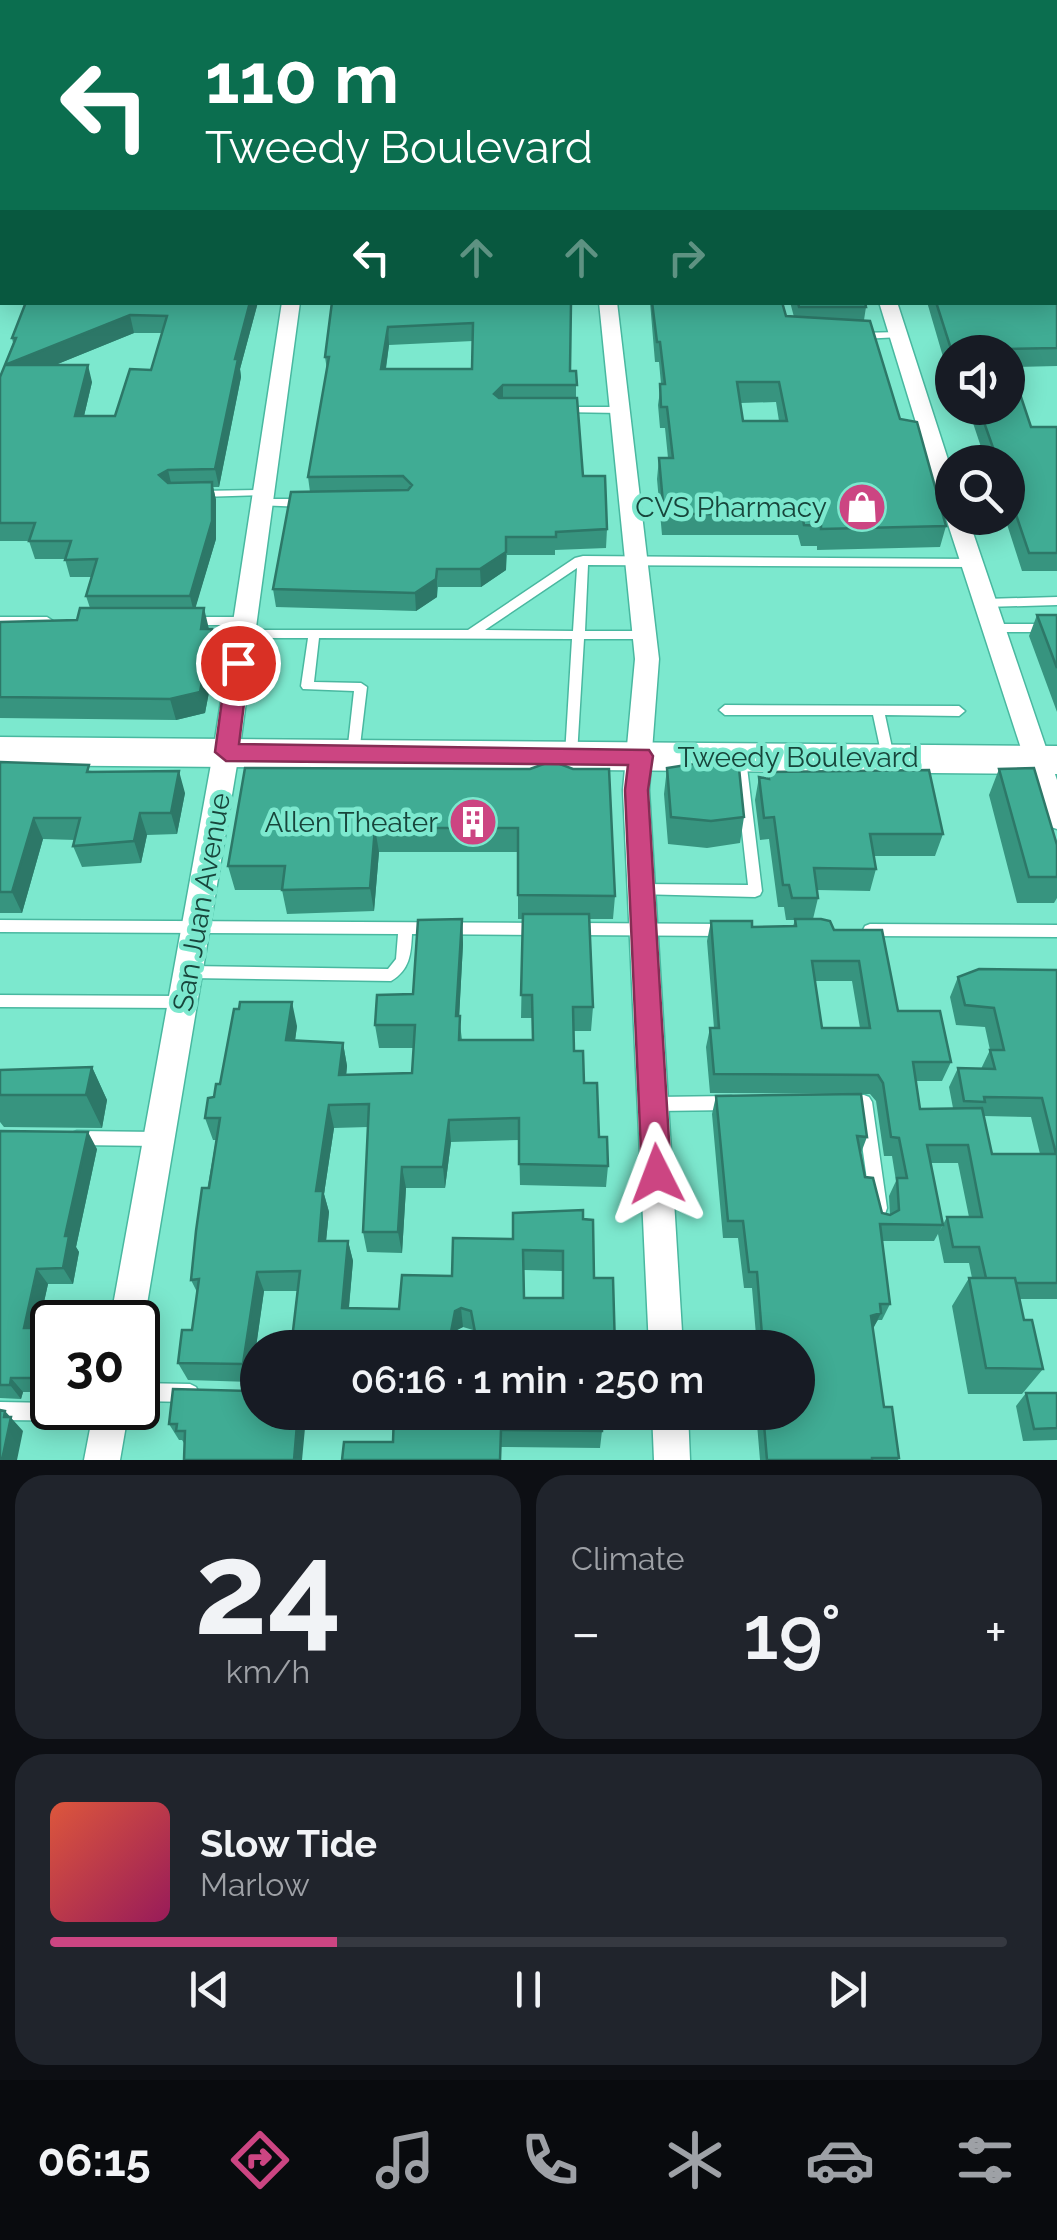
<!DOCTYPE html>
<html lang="en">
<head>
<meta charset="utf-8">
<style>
	body { margin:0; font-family:Raleway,sans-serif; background:#20242c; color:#f1f3f6; height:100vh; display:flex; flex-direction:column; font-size:38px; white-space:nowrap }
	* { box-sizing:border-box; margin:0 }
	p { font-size:32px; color:#9ea1a6 }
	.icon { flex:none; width:55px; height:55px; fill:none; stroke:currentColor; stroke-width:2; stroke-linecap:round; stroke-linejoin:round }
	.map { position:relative; height:1460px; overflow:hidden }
	.sheet { display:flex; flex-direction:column; gap:15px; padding:15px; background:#0d0f14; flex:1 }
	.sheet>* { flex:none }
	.hud { position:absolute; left:0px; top:0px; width:1058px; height:305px; box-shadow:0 5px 25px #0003; background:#0b6e4f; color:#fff; overflow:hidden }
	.fabs { position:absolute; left:935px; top:335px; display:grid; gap:20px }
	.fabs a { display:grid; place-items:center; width:90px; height:90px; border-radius:50%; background:#171b24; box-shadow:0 5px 25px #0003; font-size:50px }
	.speed { position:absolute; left:30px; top:1300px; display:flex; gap:20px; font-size:50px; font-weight:700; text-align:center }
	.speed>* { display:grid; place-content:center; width:130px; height:130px; border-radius:50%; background:#171b24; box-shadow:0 5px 25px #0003; line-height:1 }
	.speed .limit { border:5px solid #111; border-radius:15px; background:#fff; color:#111 }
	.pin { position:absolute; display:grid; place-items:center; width:85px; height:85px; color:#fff; margin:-42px; border:5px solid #fff; border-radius:50%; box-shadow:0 2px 10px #0007 }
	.me { position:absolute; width:110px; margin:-55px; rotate:357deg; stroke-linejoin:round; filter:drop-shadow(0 0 8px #0008) }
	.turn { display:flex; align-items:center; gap:35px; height:210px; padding:0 40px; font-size:45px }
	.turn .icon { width:130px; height:130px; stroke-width:2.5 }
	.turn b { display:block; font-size:70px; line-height:85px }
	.lanes { display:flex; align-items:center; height:95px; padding:0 40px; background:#0003; justify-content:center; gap:50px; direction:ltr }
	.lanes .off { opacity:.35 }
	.big { font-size:75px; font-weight:600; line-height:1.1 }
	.sheet .widget { flex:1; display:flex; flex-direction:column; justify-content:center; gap:15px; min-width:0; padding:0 35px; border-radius:30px; background:#20242c }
	.sheet .dial { align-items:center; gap:0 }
	.dial b { font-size:130px; line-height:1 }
	.song { display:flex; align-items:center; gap:30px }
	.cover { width:120px; height:120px; border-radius:15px; background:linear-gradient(135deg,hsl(10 70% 55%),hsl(330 70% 35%)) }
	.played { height:10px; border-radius:5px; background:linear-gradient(90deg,#cc4582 30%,#363941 30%) }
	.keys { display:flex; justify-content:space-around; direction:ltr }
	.heat { display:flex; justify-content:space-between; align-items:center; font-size:55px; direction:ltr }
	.sheet .tiles { flex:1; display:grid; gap:15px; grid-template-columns:1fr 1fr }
	.widget:last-child { grid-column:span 2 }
	.trip { position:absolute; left:240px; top:1330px; width:575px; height:100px; border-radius:50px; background:#171b24; box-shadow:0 5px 25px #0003; font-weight:600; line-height:100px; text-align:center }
	.tab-bar { display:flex; height:160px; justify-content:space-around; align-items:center; background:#090b0e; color:#9ea1a6 }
	.tab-bar .icon { width:70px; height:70px }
	.tab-bar .selected { color:#cc4582 }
	.tab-bar b { font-size:45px; color:#f1f3f6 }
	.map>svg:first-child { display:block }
</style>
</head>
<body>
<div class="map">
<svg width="1057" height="1460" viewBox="0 0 1057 1460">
	<rect width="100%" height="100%" fill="#7ce8ce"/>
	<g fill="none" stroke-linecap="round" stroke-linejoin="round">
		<!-- service casing -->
		<g stroke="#49b8a0" stroke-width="3">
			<path id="service" d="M898,332L901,333V337L861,339L856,336L861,333Z
				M564,407H621L626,410L621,413L560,412L559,410Z
				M263,490L267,491L268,493L267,495L200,497L195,494L200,491Z
				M261,499H304L309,503L304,507L257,505L256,503L257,501Z
				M583,556L971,559L977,563L971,567L588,565L585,631H646L652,635L646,639H584L577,755L575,758H567L565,755L572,639L319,638L314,682L361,683L367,687L359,754L357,757H349L347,754L354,691L303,689L301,686L308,638H242L236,634L242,630H468L575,558ZM577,568L573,631L485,630Z
				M1057,597V605L985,607L979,603L985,599Z
				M0,617H47L53,621L47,625H0Z
				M192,617H243L249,621L243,625H192L186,621Z
				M994,624H1057V632H994L988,628Z
				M725,705L959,706L965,711L959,716L885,715L894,757L892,760H884L882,757L873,715H725L719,710Z
				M740,754L744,756L746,759L762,891L760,895L755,897L636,894L634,890L636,886L641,884L748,885L734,759L736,756Z
				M0,920L540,923L545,925L547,929L545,933L540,935L412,934C411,954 410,970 391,981L190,978L185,976L183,972L185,968L190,966L388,969L396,959L398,934L0,932Z
				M575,923L725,924L730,926L732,930L730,934L725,936L575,935L570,933L568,929L570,925Z
				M870,924L1057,925V937L870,936L865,934L863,930L865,926Z
				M0,995L183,996L188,997L190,1002L188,1007L183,1008L0,1007Z
				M846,1095H864L869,1097L872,1102L887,1208L885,1214L879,1216L873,1214L871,1208L857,1109L841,1107L838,1102L841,1097Z
				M731,1096L736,1098L739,1103L736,1108L731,1110L656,1111L651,1109L648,1104L651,1099L656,1097Z
				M77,1131L157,1132L163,1134L165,1139L163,1144L157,1146L77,1145L72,1143L69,1138L72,1133Z
				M138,1383L190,1384L196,1387L199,1393L196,1399L190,1402L138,1401Z
				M0,1402L52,1403V1408H116L118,1412L115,1418L109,1421L0,1420Z"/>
		</g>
		<!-- minor casing -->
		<g stroke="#49b8a0" stroke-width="3">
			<path id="minor" d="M328,0H342V2H328Z
				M566,0H580L581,2H567Z
				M780,0H794V2H780Z
				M998,0H1013L1014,2H1000Z
				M1055,82L1057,83V96L1055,95Z
				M0,168H2V178H0Z
				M282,302H300L239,753L144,1322L138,1335V1322H110L213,753Z
				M599,302H617L659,659L649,790L683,1348H649L623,790L635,659Z
				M879,302H897L952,472V511L941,504Z
				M952,512V518H968L1057,780V829L1048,826L1044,819L946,518Z
				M94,1408H129L120,1460H84Z
				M652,1412H688L690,1460H654Z"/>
		</g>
		<!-- secondary casing -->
		<g stroke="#49b8a0" stroke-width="3">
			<path id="secondary" d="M0,737L1057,746V774L0,765Z"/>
		</g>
		<!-- service -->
		<use href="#service" fill="#fff" fill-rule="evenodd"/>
		<!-- minor -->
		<use href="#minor" fill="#fff" fill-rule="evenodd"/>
		<!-- secondary -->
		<use href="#secondary" fill="#fff" fill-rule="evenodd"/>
	</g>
	<!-- wall -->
	<path fill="#37947f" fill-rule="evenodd" d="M1029,0H1057V48L1055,45V2H1031Z
		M1057,131V366L1016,367L1022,380L1018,390L1031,427H1057V571H1022L1005,518H1008V462H986L968,408H1008V352H952V369V367H946L927,302H1055Z
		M23,302H258L240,369L241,377L219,487H213L216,500V539L195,608L209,629H212L217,650L205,713L176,720L0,718V622L77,620L90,608L86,596L91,577H70L65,559H35L29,541H0V377L13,343L12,338L24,306ZM134,333H162L151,370L115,416H84L92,382L55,365Z
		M332,302H571L570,371H576V398L583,476L607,529L606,548L555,550V555H507L506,570L481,587H438L437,597L416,611L276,607L273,589L310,492L308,477L327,370L325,357ZM473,341L472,369H386L389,345Z
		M650,302H782L786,316L794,317L790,302H865L866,307L864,320L900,419L946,526L940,547L817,550V546H801L798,535H662L657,479L659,458H668L665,428H660L658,405L661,384L659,362H655ZM776,402L779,421H743L740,403Z
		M1037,615H1057V712L1029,636Z
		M0,762L92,771L185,793L177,834L147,835L141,863L82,867L73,846L75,840L43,839L22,913H0Z
		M667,768L744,817L740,843L707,848L668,844L664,794Z
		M530,769L615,896L613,919H590L593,1007L591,1031H574V1051L608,1166L606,1187L520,1185L519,1140L451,1142L445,1188H406L402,1253L367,1252L363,1232L368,1127L334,1128L324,1194L329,1212L326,1241H348L353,1261L349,1308L399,1309L513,1239L583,1219L594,1278L615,1348H291L297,1291H264L251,1382L188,1380L178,1363L192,1330L197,1292L191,1280L216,1140H213L205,1118L220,1084L297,1026L295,1040L343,1043L347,1066L346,1075L412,1073L414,1048H379L375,1025L413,994L462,919L463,944L459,1016L462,1040H532V1018H521L523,919H518V852H379L374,911L287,914L282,890H235L228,866ZM524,1270L562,1271V1298H524ZM463,1327L473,1330V1332H457V1330Z
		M999,769L1057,845V898L1054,903H1017L989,795Z
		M768,772L943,834L935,856H874L876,869L870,891L817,890L818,898L813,919L834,930L898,1011L951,1062L942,1081H916L920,1109L953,1108L949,1087L958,1068L981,1069L990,1050L985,1027L956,1025L950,997L958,977L1057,970V1299H1019L1024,1320L1043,1369L1022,1394H968L952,1306L969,1278H972L969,1263H944L938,1234L947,1217H969L958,1163H931L943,1225L934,1241H882L890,1304L882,1320H878L872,1329L884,1407L899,1458L898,1460H760L756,1412H798V1348H751L756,1335L752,1288H744L738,1238H723L712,1114L716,1096L867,1137L861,1153L865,1177L882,1213L890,1215L889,1196L896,1181L892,1156H884L876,1101L870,1094L710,1093L706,1047L710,1028H714L707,941L711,921L752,927L793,926L795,920H786L784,907H778L769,839L760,840L755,800L759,777L767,778ZM815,981H852L860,1028H822ZM984,1116L1031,1117L1040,1154H992Z
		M92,1067L107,1100L102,1128L4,1127L0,1122V1070Z
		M0,1131L97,1149L76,1247L79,1252L73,1284H48L38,1328H50L52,1331V1382L50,1392H23L21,1399L0,1398Z
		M254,1387L258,1412H358L356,1428H305L184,1443L182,1440H179L169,1424L250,1391Z
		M1026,1393H1057V1440L1023,1441L1016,1406Z
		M394,1412L602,1431L600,1448L502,1447L393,1442Z"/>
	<!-- shaded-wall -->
	<path fill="#2d7868" d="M2,141V162L0,165V146Z
		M250,302H258L240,369L241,377L219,487L215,469L235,359Z
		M130,315L134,333L11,383L5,365Z
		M388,327L389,345L383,387L381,369Z
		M88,365L92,382L80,433L75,416Z
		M503,385V403L494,394Z
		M168,470L172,487L159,475Z
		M212,482L216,500V539L194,613L190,596Z
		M506,537V570L481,587L480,569Z
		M437,569V597L416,611L415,593Z
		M204,608L209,629H201Z
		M212,629L217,650L205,713L176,720L170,699Z
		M179,771L185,793L177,834L171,813Z
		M140,813L147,835L141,863L134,841Z
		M34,818L43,839L22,913L12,892Z
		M375,828L379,852L374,911L370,888Z
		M462,919L463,944L458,1039L456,1016Z
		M292,1002L297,1026L292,1063L286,1040Z
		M343,1043L347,1066L344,1098L339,1075Z
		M92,1067L107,1100L102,1128L86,1095Z
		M329,1105L334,1128L324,1194L329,1212L324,1261L319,1241L316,1191Z
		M449,1120L451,1142L445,1188L443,1167Z
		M88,1132L97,1149L76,1247L79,1252L73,1284L63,1268L65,1236Z
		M402,1167L406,1188L402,1253L398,1232Z
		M348,1241L353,1261L347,1327L342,1308Z
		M37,1269L48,1284L35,1343L24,1328Z
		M257,1272L264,1291L251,1382L243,1364Z
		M461,1308L463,1327L457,1330L454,1348L451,1332L455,1311Z
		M881,1313L873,1329L871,1316Z
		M50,1328L52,1331V1382L50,1392L39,1378Z
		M11,1378L23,1392L21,1399L10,1385Z
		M5,1411L23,1431L17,1460H2Z
		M299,1412L305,1428L302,1460H294Z
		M352,1412H358L356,1428Z"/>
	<!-- building -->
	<path fill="#40ac94" stroke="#2d7868" stroke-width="2.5" fill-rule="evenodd" d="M0,0H69L68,2H2V141L0,146Z
		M133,0H297L301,2H132Z
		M361,0H546V2H361Z
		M607,0H764L766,2H607Z
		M822,0H988L989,2H823Z
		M1047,0H1057V17L1055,14V2H1048Z
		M1055,127L1057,131V348L1009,349L1022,380L1015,379L1031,427H1057V553H1029L1008,491V462H998L979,408H1008V352H958L956,349H951L936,302H1055Z
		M26,302H250L235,359H238L215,469L168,470L159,475L168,483L212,482V521L190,596H86L97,559L65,560L71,541H29L35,523H0V377L16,338H12ZM130,315L167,316L151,370L130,369L115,416H75L88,365H5Z
		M332,302H571L570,371H576L577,385H503L494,394L499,398H577L583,476H605L607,529L556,532V537H506V552L480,569H437L436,579L415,593L273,589L291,492L408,490L412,485L403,476L308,477L329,357H325L326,349ZM473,323L472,369H381L388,327Z
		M652,302H782L786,316L870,321L900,419L917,422L946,526L821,529V526L804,525L802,514H664L659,458H673L667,407H661L660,384H665L660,342H657ZM737,382H779L787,421H743Z
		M798,302H865L866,307H799Z
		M80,608H204L201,629H212L200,692L170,699L0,697V622L77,620Z
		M1037,615H1057V668Z
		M552,761L573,769H609L615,896L518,895V828H375L370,888L282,890L285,866H228L245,768L530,769Z
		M0,762L89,765L87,772L179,771L171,813H140L134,841L73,846L80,818H34L12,892H0Z
		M705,762L739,768L744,817L711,821L671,817L667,768Z
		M1034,768L1057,845V877H1029L999,769Z
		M929,770L943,834H870L876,869L814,868L818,898H792L789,885H783L774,817L764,818L759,777L769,779L768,772Z
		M523,914H589L593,1007H573L574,1051H583L584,1083H597L599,1137H607L608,1166L519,1164V1118L449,1120L443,1167H402L398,1232H363L369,1104L329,1105L316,1191H323L319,1241H348L342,1308L399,1309L402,1275L452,1276L453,1238L513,1239V1213L583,1210V1219L593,1220L594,1278H613L615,1348H291L300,1271L257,1272L243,1364L178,1363L182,1330H192L199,1279L191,1280L196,1231L202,1188H209L220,1118H205L208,1098L214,1097L216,1084H220L234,1009H239L240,1002H292L286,1040L343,1043L339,1075L412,1073L415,1025H375L377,995L413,994L418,920L462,919L456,1016H460L459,1040H533L532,995H521ZM523,1250L563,1251V1298H524ZM461,1308L471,1311L475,1332H451L455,1311Z
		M795,919H821L830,921L834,930H882L898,1011H940L951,1062H913L920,1109L982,1108L992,1154H1056L1042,1098L984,1097L985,1102L964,1101L958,1068L995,1069L990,1050H1004L994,1008L965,1005L958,977L979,969L1057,970V1283H1016L1015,1278H986L979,1247H953L947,1217H982L968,1145H927L943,1225L880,1224L890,1304H880L881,1313L871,1316L884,1407H892L899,1458H872V1460H767L763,1412H798V1348H756L755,1335H762L757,1272H749L743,1221H728L716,1096L861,1094L867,1137L857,1136L865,1177L873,1178L882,1213L890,1215L899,1210L897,1178H907L899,1138L891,1137L883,1083L878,1075L714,1074L710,1028H719L711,921H752V927L796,926ZM812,961H859L870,1028H822Z
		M92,1067L86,1095H0V1070Z
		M0,1131L88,1132L65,1236H69L63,1268L37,1269L24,1328H50L39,1378H11L10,1385H0Z
		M969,1278H1015L1024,1320H1032L1043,1369L986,1368Z
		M254,1370H258V1412H298L294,1460H184L185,1431H176L177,1424H169L173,1389L250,1391L254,1387Z
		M1026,1393H1057V1428L1034,1429Z
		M0,1410L5,1411L4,1417H11L2,1460H0Z
		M394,1412H602V1431L501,1430L500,1460H342L344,1442H393Z"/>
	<!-- route -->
	<path fill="#cc4582" stroke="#852d54" stroke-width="2.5" d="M238,655L249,663L239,744L649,750L653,756L648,790L671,1174L667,1183L657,1188L647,1183L642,1174L625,790L628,765L226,761L215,752L227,663Z"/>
	<!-- icons -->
	<defs>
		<g id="shop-disc" transform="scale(2.5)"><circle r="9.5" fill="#cc4582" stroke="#7ce8ce"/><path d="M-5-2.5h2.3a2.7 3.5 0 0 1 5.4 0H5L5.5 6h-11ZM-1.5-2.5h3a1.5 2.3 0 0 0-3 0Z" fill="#fff"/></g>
		<g id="building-disc" transform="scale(2.5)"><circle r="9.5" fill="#cc4582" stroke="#7ce8ce"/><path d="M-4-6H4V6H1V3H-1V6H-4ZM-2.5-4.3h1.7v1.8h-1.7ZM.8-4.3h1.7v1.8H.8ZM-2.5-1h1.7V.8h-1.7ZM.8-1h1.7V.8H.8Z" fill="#fff"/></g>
	</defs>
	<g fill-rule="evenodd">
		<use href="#shop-disc" x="862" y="507"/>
		<use href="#building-disc" x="473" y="822"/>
	</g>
	<g text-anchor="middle" stroke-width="9" stroke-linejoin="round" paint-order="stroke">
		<!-- poi labels -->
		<g font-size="28" fill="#17453b" stroke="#7ce8ce" text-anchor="end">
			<text x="827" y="517">CVS Pharmacy</text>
			<text x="438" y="832">Allen Theater</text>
		</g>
		<!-- street labels -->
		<g font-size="28" fill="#17453b" stroke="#7ce8ce">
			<text x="798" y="767">Tweedy Boulevard</text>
			<text transform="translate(201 902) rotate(-80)" y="10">San Juan Avenue</text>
		</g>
	</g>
</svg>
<div class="fabs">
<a><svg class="icon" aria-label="sound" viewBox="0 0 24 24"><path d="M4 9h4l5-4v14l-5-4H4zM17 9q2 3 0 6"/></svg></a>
<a><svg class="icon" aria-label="search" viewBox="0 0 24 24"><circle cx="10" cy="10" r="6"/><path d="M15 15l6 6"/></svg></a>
</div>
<div class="speed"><div class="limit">30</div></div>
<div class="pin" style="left:238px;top:663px;background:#d93025"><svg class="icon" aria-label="arrive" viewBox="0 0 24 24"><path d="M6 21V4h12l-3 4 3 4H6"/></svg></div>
<svg class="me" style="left:657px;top:1174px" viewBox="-20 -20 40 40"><path d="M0-17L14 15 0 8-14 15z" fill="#cc4582" stroke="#fff" stroke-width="4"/></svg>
<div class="trip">06:16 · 1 min · 250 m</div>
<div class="hud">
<div class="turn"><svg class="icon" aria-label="left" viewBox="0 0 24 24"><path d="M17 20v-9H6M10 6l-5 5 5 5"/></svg><div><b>110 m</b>Tweedy Boulevard</div></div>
<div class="lanes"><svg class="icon" aria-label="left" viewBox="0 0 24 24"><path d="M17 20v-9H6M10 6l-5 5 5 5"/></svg><svg class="icon off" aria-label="ahead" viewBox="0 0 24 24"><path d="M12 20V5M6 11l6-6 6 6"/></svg><svg class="icon off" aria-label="ahead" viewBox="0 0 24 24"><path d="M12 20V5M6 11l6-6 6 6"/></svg><svg class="icon off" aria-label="right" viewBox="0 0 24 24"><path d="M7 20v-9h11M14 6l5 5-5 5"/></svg></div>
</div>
</div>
<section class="sheet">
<div class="tiles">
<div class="widget dial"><b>24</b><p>km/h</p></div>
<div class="widget"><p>Climate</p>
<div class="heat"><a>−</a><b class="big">19°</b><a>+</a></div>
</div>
<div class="widget">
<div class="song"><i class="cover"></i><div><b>Slow Tide</b><p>Marlow</p></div></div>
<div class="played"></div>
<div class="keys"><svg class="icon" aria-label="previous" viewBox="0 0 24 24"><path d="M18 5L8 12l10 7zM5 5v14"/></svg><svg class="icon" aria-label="pause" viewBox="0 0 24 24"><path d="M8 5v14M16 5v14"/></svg><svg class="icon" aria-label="next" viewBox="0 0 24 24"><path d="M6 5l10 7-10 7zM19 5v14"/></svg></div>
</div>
</div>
</section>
<nav class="tab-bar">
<b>06:15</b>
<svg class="icon selected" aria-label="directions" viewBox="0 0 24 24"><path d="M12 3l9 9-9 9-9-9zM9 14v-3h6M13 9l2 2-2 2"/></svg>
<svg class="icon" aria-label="music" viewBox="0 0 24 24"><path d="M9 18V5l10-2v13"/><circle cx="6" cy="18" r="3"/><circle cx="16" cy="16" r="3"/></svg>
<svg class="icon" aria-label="phone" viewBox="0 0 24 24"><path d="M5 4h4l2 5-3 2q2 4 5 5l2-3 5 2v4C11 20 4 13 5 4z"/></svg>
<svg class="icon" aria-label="climate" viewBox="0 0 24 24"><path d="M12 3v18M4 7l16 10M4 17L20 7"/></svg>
<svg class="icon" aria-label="car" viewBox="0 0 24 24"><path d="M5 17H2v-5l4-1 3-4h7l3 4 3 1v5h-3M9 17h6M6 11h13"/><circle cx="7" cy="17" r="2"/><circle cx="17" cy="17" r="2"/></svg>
<svg class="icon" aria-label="filters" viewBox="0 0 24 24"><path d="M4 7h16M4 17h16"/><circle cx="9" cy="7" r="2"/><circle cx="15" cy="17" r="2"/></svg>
</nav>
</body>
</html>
